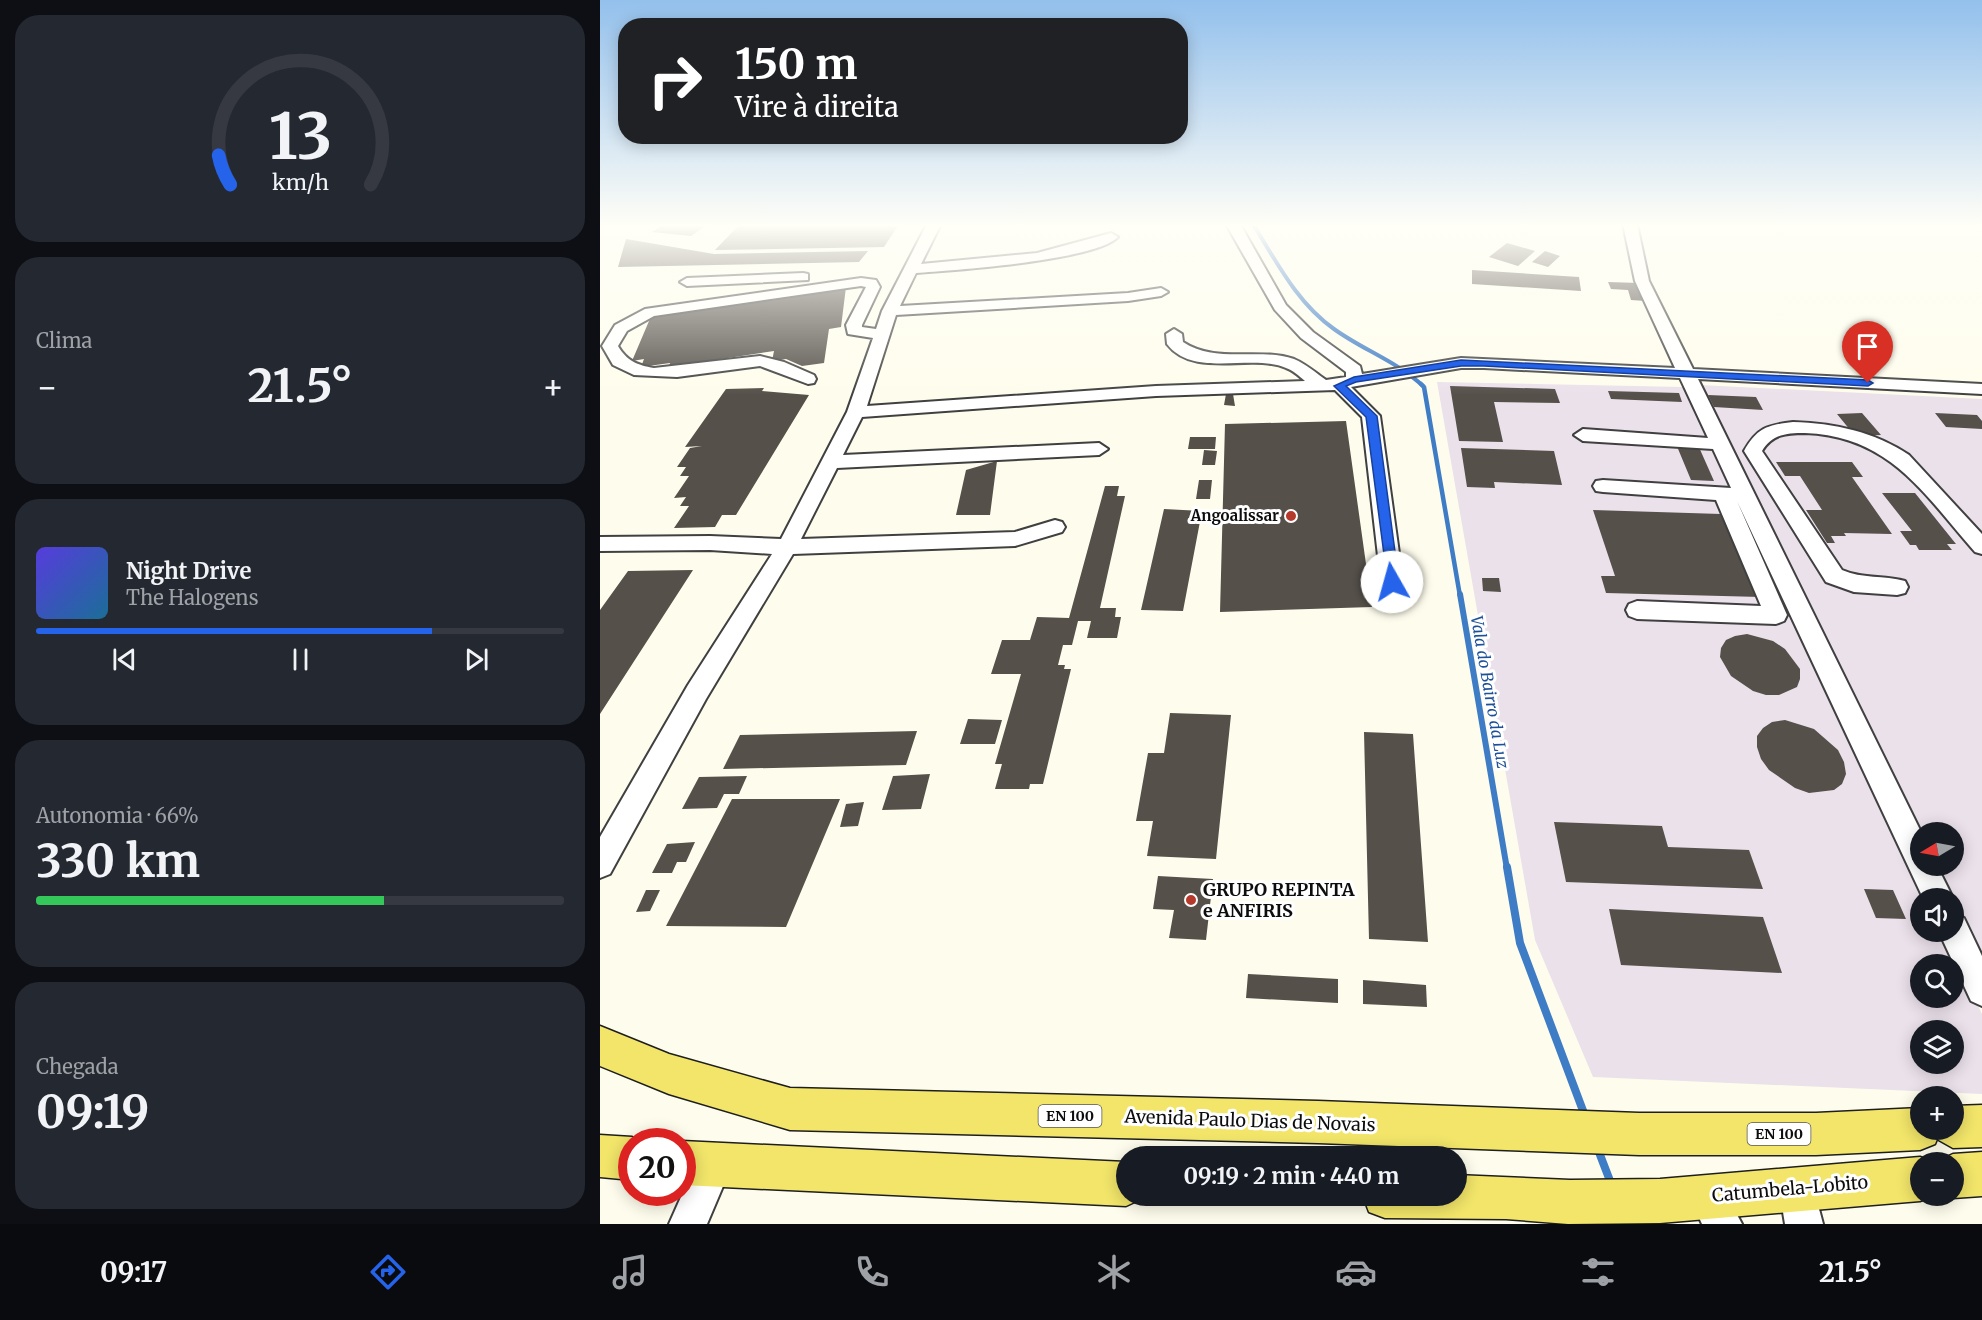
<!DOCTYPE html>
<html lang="pt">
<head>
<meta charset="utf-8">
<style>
	body { margin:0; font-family:Merriweather,serif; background:#242831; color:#f1f3f6; height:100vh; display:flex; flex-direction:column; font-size:22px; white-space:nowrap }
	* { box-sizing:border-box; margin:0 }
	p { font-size:20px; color:#9ea1a6 }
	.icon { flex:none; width:33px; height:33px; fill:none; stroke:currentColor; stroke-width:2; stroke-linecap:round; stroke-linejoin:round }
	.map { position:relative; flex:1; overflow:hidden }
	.side { display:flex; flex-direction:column; gap:15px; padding:15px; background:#0d0f14; width:600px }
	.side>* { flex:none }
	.hud { position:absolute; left:18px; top:18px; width:570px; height:126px; border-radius:24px; box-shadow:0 3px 15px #0003; background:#202124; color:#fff; overflow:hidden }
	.needle { width:39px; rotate:260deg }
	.controls { position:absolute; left:1310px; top:822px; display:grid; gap:12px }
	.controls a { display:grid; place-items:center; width:54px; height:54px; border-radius:50%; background:#171b24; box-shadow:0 3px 15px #0003; font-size:30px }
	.speed { position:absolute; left:18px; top:1128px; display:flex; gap:12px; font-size:30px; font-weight:700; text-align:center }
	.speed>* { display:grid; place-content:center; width:78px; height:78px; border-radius:50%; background:#171b24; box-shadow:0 3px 15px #0003; line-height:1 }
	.speed .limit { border:9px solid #d22; background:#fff; color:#111 }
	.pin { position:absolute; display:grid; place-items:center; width:51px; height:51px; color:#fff; margin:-62px -26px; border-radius:50% 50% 50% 0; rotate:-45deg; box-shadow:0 0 6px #0007 }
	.pin .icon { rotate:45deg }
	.me { position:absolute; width:66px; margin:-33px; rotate:353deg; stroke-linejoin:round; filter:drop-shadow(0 0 4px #0008) }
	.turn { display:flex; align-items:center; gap:21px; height:126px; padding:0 18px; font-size:27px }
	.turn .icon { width:78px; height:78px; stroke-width:2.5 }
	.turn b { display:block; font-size:42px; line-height:51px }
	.big { font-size:45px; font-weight:700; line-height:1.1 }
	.side .widget { flex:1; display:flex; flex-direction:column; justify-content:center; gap:9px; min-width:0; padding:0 21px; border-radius:24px; background:#242831 }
	.side .dial { align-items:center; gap:0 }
	.dial svg { height:156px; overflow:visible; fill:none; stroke:#363941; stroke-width:7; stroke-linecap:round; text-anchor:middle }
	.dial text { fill:#f1f3f6; stroke:none }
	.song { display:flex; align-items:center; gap:18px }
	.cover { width:72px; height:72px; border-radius:9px; background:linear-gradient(135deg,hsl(250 70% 55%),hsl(200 70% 35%)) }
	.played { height:6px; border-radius:3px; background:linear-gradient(90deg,#2563eb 75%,#363941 75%) }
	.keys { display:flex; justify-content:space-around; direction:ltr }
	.heat { display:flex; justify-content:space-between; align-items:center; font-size:33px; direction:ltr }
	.charge { height:9px; border-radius:4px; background:linear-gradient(90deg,#34c759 66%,#363941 0) }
	.trip { position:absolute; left:516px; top:1146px; width:351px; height:60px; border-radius:30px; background:#171b24; box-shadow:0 3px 15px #0003; font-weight:700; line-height:60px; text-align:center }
	.tab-bar { display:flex; height:96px; justify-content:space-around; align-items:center; background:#090b0e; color:#9ea1a6 }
	.tab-bar .icon { width:42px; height:42px }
	.tab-bar .selected { color:#2563eb }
	.tab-bar b { font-size:27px; color:#f1f3f6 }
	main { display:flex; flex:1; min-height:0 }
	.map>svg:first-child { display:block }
</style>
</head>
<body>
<main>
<section class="side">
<div class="widget dial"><svg viewBox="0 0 100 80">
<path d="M14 69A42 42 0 1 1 86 69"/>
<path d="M14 69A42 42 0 0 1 8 54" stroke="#2563eb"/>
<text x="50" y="56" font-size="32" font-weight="700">13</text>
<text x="50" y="72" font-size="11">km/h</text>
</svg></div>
<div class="widget"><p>Clima</p>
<div class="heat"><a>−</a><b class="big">21.5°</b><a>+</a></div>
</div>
<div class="widget">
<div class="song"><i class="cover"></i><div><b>Night Drive</b><p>The Halogens</p></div></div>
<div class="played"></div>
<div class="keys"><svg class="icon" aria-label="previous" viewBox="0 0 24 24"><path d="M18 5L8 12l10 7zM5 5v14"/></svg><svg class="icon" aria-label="pause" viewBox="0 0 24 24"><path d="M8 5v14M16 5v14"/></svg><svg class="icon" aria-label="next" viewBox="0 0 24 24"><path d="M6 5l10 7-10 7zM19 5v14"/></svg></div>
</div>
<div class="widget"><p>Autonomia · 66%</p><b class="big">330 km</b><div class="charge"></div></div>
<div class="widget"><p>Chegada</p><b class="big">09:19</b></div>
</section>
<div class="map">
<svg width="1382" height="1224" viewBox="0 0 1382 1224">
	<rect width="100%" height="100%" fill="#fefded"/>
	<!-- industrial -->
	<path fill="#ebe1eb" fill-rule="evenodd" d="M837,382L1083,387L1327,898H1320V932H1343L1382,1014V1094L993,1077L935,940ZM1320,964H1353V998H1320ZM1320,1030H1353V1064H1320Z
		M1100,385L1382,399V970L1353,910V898H1348L1332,866H1353V832H1320Z"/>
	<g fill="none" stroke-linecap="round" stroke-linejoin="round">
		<!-- stream-far3 -->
		<path stroke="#3f7cc6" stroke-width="4" d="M653,224C676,261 697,303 734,329C763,350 796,361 823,386"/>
		<!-- stream-far2 -->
		<path stroke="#3f7cc6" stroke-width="4.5" d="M821,384L824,387L860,596"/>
		<!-- stream-far1 -->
		<path stroke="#3f7cc6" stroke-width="6" d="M860,594L907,869"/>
		<!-- stream -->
		<path stroke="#3f7cc6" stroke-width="8" d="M907,867L920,943L985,1116
			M997,1147L1012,1186"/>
	</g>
	<!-- building -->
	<path fill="#55504a" d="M65,224H108L91,236L52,232Z
		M140,224H299L284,247L115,250Z
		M26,239L114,254L268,251L259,262L18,267Z
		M907,243L935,251L918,266L889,257Z
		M945,251L960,256L948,267L932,262Z
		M872,270L979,277L981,291L872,284Z
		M1008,282L1040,283L1046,301L1031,300L1028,290L1011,289Z
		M246,287L241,327L229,329L224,363L202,366L186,359L172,361L174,351L69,367L70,363L41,367L44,359L32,361L52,314Z
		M850,386L955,389L960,403L894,402L903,442L859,441Z
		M164,388L162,391L209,395L136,515H122L115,527L74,528L89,506H80L86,497L74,498L89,476H80L86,467H77L90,448L102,446L85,447L126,389Z
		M1008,391L1079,393L1082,402L1011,399Z
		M626,394H633L635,406L624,405Z
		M1108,395L1156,397L1163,410L1114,407Z
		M1262,413L1281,435L1255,436L1237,414Z
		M1335,413L1377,415L1382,421V429L1346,427Z
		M746,421L772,607L620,612L625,424Z
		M590,437H616L615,449H588Z
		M1076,444L1098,445L1114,481L1091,480Z
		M861,448L954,451L962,485L894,482L895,488L867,487Z
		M604,450L617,451L615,465H602Z
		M397,461L390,515H356L366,470Z
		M1176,462H1252L1263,477H1252L1292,534L1244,533L1246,536H1231L1235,543H1227L1206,510H1222L1200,476H1185Z
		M599,480H612L610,499H596Z
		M505,486H519L517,496H525L500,608H516L515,617H521L517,638H487L491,621H478L472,645H463L458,665H465L464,669H471L443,784H430L429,789H395L402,764H395L421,674H391L402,640H430L437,617L469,618Z
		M1282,493H1315L1356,544H1347L1352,550H1319L1316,545H1310L1300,531H1312Z
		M564,509L602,511L583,611L541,610Z
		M993,510L1121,514L1161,597L1006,593L1001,576H1015Z
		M93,570L0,714V610L28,571Z
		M882,578H899L901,592L883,591Z
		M1147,634L1173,641L1185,649L1200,669V679L1197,687L1179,695H1166L1153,691L1131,676L1120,657L1121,648L1126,640L1135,636Z
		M570,713L631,715L616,859L547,856L553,821H536L548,753H564Z
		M368,719L402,720L395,744H360Z
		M1185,720L1214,729L1238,750L1244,762L1246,774L1242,784L1234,790L1209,793L1195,788L1169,770L1161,759L1157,747V736L1163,728L1172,722Z
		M317,731L306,765L123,769L140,735Z
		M764,732L813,734L828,942L769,939Z
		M330,774L321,809L282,810L293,776Z
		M147,776L139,794H124L117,808L82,809L99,777Z
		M132,799H240L186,927L66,926Z
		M264,802L258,826L240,827L246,804Z
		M954,822L1062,826L1068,847L1149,850L1163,889L966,882Z
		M95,842L86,862H77L72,873H52L67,844Z
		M558,876L613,879L606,940L569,938L574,910L553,909Z
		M1264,889L1293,890L1306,919L1276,918Z
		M46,890H60L50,911L36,912Z
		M1009,909L1163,917L1182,973L1021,965Z
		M648,974L738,979V1003L646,998Z
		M763,980L826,985L827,1007L763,1004Z"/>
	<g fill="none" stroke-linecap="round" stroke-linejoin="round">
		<!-- minor casing -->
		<g stroke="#404040" stroke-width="4">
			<path id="minor" d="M327,224H341L321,264L437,253L511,233L518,237C494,261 354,270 316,273L300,306L528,293L561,288L568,292L561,296L528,301L296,315L267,406L556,386L705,381C699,376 693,370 686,368C651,353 594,379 567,344L566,334L574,329L582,334L583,342C616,364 658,347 694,359C706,364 716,373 726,380L746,377V372L701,338L675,310L626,224H640L686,305L713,332L760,366L762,374L861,358L1075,368L1035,281L1023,224H1037L1049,281L1093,369L1382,384V394L1098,379L1321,832L1320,866H1337L1353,898H1323L1137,501L1187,615L1184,621L1176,624L1037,619L1029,616L1026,610L1029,604L1037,601L1161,606L1116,500L1003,492L996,491L993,486L996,481L1003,480L1131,488L1113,449L983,441L974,435L983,429L1108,438L1080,378L884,368H861L751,387L780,416L803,582L800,588L792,590L784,588L781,582L762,417L735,390L556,396L262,417L243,455L499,443L508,449L499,455L237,468L201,539L415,532L455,520L462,522L465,527L462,532L415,546L193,554L106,699L10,874L0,878V837L88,685L172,554L110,550L0,551V537L110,536L181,539L247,412L273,338L248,334L246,325L266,287L261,286L54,316L27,331L18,346C27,361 37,365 54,368L160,356L184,362L214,375L216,379L214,383L208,384L160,366L77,377L34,375L13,365L2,346L15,325L45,309L261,278L276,280L280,287L262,325V327L276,329L282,311Z
				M203,273L208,274V280L87,286L80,282L87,278Z
				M1193,422C1234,423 1275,432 1309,455L1382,534V554L1375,552C1324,494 1290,436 1205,433C1187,433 1172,434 1162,451L1242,570C1262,579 1284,575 1305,581L1308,587L1305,593L1297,595L1254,592L1226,582L1144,451C1157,428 1167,425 1193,422Z
				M1353,914L1364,918L1382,956V1006L1371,1001L1339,932H1353Z
				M114,1147L127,1152L132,1165L107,1224H69L101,1152Z
				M1197,1170L1210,1175L1223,1224H1185L1179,1188L1184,1175Z
				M1107,1178L1120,1183L1142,1224H1102L1089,1196L1094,1183Z"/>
		</g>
		<!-- major casing -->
		<g stroke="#1e1e1e" stroke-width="3">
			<path id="major" d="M0,1026L69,1054L190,1088L718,1101L1039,1113H1216L1320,1108V1130H1353V1106L1382,1105V1147L1353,1148L1337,1139L1335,1144L1320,1150L1216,1155H1039L718,1143L190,1130L69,1094L0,1066Z
				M0,1135L32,1137L42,1142H32V1180L0,1177Z
				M82,1141L526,1162V1196H543L541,1199L526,1206L82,1185Z
				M1382,1152V1196L1353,1198L1348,1196H1353V1162L1338,1161L1353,1154Z
				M1320,1157L1333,1162H1320V1196H1333L1320,1201L1060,1223L968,1224L906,1219L785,1218L769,1212L763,1196H856V1175L970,1180L1060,1179Z"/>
		</g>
		<!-- minor -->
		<use href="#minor" fill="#fff" fill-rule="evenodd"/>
		<!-- major -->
		<use href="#major" fill="#f2e56a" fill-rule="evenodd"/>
	</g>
	<!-- sky -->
	<linearGradient id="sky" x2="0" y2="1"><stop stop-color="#93c0ec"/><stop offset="0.57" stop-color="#fffef7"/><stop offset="1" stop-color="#fffef7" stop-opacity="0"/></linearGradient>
	<rect width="1382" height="395" fill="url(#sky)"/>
	<!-- route -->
	<path fill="#2563eb" stroke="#184099" stroke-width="1.5" d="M861,360L1268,380L1273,383L1268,386L884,366H861L756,382L746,386L777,416L799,582L792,587L788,585L766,417L734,386L754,377Z"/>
	<!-- markers -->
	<g fill="#b63a2c" stroke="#fff" stroke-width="2">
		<circle cx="691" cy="516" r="6"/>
		<circle cx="591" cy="900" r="6"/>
	</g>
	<g text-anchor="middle" stroke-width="6" stroke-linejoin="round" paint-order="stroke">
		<!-- shield labels -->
		<g fill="#fff" stroke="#565656" stroke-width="1.5">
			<rect x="438.5" y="1105" width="63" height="22" rx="4.5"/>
			<rect x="1147.5" y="1123" width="63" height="22" rx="4.5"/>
		</g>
		<g font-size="14" font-weight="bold" fill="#0d0d0d">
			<text x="470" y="1121">EN 100</text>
			<text x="1179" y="1139">EN 100</text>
		</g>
		<!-- poi labels -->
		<g font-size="15" font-weight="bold" fill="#0d0d0d" stroke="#fff" text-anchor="end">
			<text x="679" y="521">Angoalissar</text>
		</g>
		<!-- water labels -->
		<g font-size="16" font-style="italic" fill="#1c5098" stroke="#fff">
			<text transform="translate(890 692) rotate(80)" y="6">Vala do Bairro da Luz</text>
		</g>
		<!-- near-poi labels -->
		<g font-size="18" font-weight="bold" fill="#0d0d0d" stroke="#fff" text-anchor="start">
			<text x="603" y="896">GRUPO REPINTA<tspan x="603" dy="21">e ANFIRIS</tspan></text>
		</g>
		<!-- near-street labels -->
		<g font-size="18" fill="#0d0d0d" stroke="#fff">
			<text transform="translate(650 1121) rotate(2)" y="6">Avenida Paulo Dias de Novais</text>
			<text transform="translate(1190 1189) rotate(-5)" y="6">Catumbela-Lobito</text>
		</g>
	</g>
</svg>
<div class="controls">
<a><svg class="needle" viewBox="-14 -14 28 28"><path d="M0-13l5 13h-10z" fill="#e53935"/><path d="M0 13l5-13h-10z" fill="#9ea1a6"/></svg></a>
<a><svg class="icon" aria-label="sound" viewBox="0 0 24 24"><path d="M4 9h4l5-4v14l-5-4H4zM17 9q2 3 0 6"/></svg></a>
<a><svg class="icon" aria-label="search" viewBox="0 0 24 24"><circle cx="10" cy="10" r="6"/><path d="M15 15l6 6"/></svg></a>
<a><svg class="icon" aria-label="layers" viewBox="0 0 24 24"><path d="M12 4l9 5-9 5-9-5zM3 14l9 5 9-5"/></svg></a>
<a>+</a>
<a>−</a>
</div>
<div class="speed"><div class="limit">20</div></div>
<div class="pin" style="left:1268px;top:383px;background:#d93025"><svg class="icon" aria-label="arrive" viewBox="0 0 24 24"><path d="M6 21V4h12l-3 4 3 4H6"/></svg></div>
<svg class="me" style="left:792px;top:582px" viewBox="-20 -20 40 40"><circle r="19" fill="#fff"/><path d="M0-13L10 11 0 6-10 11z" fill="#2563eb"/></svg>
<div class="trip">09:19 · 2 min · 440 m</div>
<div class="hud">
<div class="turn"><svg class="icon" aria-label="right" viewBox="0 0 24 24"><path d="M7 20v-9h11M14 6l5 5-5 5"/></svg><div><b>150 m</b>Vire à direita</div></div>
</div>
</div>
</main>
<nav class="tab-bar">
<b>09:17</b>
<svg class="icon selected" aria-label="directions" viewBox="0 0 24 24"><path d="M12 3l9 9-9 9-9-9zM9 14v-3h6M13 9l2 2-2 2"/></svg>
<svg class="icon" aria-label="music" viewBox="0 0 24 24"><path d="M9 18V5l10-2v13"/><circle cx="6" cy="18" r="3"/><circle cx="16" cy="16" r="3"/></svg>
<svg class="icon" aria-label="phone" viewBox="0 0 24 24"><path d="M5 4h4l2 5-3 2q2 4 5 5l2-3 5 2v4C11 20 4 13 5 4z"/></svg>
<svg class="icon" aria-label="climate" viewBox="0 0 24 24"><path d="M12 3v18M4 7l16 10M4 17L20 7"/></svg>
<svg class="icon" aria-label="car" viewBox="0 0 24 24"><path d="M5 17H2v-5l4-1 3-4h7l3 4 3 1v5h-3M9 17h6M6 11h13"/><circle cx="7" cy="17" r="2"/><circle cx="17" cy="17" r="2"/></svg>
<svg class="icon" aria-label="filters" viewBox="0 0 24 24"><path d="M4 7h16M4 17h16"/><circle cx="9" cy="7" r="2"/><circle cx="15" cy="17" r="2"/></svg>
<b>21.5°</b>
</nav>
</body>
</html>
